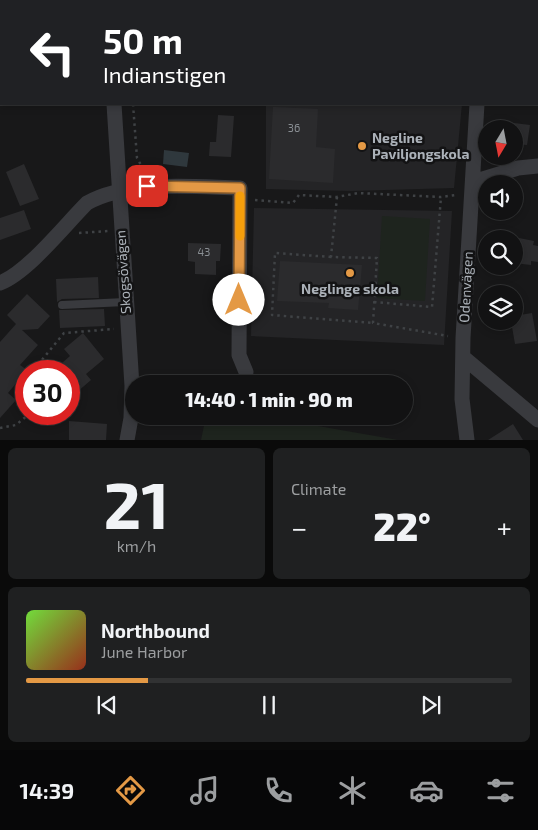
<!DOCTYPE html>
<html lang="en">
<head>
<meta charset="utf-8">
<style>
	body { margin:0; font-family:"Exo 2",sans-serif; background:#1f2021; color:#f1f3f6; height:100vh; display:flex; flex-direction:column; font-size:19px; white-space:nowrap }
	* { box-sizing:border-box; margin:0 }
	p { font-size:16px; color:#9c9ea0 }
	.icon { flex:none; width:28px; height:28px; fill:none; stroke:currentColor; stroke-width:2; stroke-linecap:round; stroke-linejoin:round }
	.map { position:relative; height:440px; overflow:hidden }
	.panel { display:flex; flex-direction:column; gap:8px; padding:8px; background:#0a0a0a; flex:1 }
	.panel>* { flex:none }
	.guide { position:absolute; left:0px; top:0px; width:539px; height:105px; box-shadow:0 2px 8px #0003,0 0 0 1px #313233; background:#202124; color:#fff; overflow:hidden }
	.needle { width:32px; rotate:190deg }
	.fabs { position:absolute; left:478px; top:120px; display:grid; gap:10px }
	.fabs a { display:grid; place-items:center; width:45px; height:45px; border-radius:50%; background:#121213; box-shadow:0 2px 8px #0003,0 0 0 1px #313233; font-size:25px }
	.speed { position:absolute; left:15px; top:360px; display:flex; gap:10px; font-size:25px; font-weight:700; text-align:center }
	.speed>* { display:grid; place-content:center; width:65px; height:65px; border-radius:50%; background:#121213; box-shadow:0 2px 8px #0003,0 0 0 1px #313233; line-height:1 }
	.speed .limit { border:8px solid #d22; background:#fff; color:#111 }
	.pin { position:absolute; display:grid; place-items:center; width:42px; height:42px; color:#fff; margin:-21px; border-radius:10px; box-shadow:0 2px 8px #0006 }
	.me { position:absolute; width:55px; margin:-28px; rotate:0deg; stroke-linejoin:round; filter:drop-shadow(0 0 4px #0008) }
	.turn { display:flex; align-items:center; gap:18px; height:105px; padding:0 20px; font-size:22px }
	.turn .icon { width:65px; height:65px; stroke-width:2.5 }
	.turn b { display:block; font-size:35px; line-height:42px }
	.big { font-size:38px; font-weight:800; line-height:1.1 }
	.panel .widget { flex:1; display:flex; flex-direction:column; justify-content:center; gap:8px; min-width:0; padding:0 18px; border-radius:8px; background:#1f2021 }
	.panel .dial { align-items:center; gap:0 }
	.dial b { font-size:65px; line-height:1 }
	.song { display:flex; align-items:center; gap:15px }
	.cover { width:60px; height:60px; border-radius:8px; background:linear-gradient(135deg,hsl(100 70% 55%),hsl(10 70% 35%)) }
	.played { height:5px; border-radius:2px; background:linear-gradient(90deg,#e49945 25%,#313233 25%) }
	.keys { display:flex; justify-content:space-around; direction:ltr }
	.heat { display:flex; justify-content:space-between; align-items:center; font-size:28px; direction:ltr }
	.panel .tiles { flex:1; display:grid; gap:8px; grid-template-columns:1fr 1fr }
	.widget:last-child { grid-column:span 2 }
	.trip { position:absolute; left:125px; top:375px; width:288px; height:50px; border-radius:25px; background:#121213; box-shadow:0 2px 8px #0003,0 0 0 1px #313233; font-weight:800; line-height:50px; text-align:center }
	.dock { display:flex; height:80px; justify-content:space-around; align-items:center; background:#070708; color:#9c9ea0 }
	.dock .icon { width:35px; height:35px }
	.dock .active { color:#e49945 }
	.dock b { font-size:22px; color:#f1f3f6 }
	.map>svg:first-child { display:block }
</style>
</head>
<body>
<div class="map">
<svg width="538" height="440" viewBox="0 0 538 440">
	<rect width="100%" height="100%" fill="#181819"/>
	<!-- built -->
	<path fill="#242426" d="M266,104H462L454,188L351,191L266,189Z
		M254,208L452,211L444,345L251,336Z"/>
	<!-- green -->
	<path fill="#1e241e" d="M382,216L430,219L425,301L377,298Z
		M206,416H261L398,440H201Z"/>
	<!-- water -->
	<path fill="#2f383d" d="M164,150L189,153L187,167L163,164Z"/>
	<!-- building -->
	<path fill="#2b2b2d" d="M273,107L318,109L316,147L335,149L333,183L269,179Z
		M218,115L234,116L231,157L209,156L210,142H216Z
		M514,123L530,125L527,145L514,144Z
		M24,164L39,199L20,206L6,172Z
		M24,210L31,229L0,240V218Z
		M514,237L534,241L533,245L538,246V262L531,261V265L514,263Z
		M188,243L221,244L220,261H216V275L195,274V262L188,261Z
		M280,261L362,265L358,310L328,308L329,303L277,301Z
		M98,277L99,298L62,299L57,302L56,279Z
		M27,294L50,316L38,329L22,330L38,345L20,365L27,370L8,393L16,400L0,418V342L16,324L7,315Z
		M104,309L105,326L60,328L59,310Z
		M532,313L537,341L515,344L511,321H514V316Z
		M83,333L104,359L86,374L91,380L69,399V371H62V363L70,356L64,349Z
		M69,421L107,424L106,440H69Z
		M513,424L523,440H488Z"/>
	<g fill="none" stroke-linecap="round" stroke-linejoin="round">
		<!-- path -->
		<path stroke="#3f4245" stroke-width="2.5" stroke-dasharray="2.5 4" stroke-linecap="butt" d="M127,0V1
			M409,0L425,1
			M133,104L137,158L145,172
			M337,197L331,257L377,258L373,323L448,336
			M255,200L293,203L299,195L337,197L358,193L441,197L456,195
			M79,233L108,231
			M331,257L275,253L272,315L373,323
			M374,302L432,307L441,197
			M37,371V366L64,333L114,329
			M0,428L16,425L29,414"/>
		<!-- lane -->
		<path stroke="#393a3e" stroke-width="8" d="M62,305L125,302"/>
		<!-- street -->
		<path stroke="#393a3e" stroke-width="15" d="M110,0V1
			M484,1V0
			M114,104L132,386L131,418L127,440
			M473,182L518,168L538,166
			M0,283C28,272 64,226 87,203C127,180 194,187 240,188L239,355L246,372
			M463,357L538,420
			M467,440L462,399L463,338L477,104"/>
	</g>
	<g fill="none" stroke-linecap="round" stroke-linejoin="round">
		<!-- route casing -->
		<g stroke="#94632d" stroke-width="12">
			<path id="route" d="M147,186L240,188L239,300"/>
		</g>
		<!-- route -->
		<use href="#route" stroke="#e49945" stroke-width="9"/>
		<!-- slow -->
		<path stroke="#f59e0b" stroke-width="9" d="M240,196V236"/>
	</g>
	<!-- markers -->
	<g fill="#e49945" stroke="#131314" stroke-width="2">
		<circle cx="362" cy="146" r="5"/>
		<circle cx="350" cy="273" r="5"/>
	</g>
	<g text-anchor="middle" stroke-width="5" stroke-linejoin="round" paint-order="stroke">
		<!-- number labels -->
		<g font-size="11" fill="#8a8f94">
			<text x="294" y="132">36</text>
			<text x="204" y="256">43</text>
		</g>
		<!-- poi labels -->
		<g font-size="14" font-weight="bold" fill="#abb1b8" stroke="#131314" text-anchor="start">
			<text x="372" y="143">Negline<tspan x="372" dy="16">Paviljongskola</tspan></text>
			<text x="350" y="294" text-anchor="middle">Neglinge skola</text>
		</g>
		<!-- street labels -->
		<g font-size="14" fill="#abb1b8" stroke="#131314">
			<text transform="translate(123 272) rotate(-94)" y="5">Skogsövägen</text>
			<text transform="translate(466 287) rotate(-87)" y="5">Odenvägen</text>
		</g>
	</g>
</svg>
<div class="fabs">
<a><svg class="needle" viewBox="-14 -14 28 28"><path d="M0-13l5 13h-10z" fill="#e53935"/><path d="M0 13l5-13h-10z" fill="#9c9ea0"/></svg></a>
<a><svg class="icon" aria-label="sound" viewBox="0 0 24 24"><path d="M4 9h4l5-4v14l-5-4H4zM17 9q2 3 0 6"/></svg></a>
<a><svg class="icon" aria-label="search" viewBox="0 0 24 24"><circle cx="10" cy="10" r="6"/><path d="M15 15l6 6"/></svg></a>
<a><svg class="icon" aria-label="layers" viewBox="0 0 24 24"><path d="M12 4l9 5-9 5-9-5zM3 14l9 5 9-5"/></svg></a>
</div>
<div class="speed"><div class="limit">30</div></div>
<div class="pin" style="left:147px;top:186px;background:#d93025"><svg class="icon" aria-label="arrive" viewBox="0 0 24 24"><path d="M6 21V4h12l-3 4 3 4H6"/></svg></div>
<svg class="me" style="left:239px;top:300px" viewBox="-20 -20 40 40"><circle r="19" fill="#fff"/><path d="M0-13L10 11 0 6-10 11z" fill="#e49945"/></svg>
<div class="trip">14:40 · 1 min · 90 m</div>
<div class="guide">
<div class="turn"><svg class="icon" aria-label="left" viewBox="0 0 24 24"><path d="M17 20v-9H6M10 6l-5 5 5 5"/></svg><div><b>50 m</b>Indianstigen</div></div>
</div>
</div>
<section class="panel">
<div class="tiles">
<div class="widget dial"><b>21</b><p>km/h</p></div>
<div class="widget"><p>Climate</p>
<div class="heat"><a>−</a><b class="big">22°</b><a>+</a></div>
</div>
<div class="widget">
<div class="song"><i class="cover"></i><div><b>Northbound</b><p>June Harbor</p></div></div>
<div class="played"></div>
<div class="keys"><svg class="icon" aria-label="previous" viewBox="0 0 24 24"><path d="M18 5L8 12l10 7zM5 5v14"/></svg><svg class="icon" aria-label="pause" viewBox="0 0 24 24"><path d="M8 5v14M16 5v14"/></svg><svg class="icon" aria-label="next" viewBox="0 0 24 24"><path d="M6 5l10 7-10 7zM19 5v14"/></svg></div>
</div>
</div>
</section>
<nav class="dock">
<b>14:39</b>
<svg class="icon active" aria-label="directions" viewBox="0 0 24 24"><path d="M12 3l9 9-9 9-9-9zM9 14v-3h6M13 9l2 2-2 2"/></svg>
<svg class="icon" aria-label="music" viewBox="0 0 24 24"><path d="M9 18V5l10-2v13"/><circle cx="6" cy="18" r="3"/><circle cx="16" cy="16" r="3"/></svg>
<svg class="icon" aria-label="phone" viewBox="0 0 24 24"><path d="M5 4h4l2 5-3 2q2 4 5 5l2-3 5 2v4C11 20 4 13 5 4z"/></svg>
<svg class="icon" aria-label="climate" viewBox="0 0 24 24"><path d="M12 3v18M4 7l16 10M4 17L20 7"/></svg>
<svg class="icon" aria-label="car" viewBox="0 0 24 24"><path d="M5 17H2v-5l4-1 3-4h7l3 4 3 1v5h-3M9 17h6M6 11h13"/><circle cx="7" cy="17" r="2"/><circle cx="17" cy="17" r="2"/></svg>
<svg class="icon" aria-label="filters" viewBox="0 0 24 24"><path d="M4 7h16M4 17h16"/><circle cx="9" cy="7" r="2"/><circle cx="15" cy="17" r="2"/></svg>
</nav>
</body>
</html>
